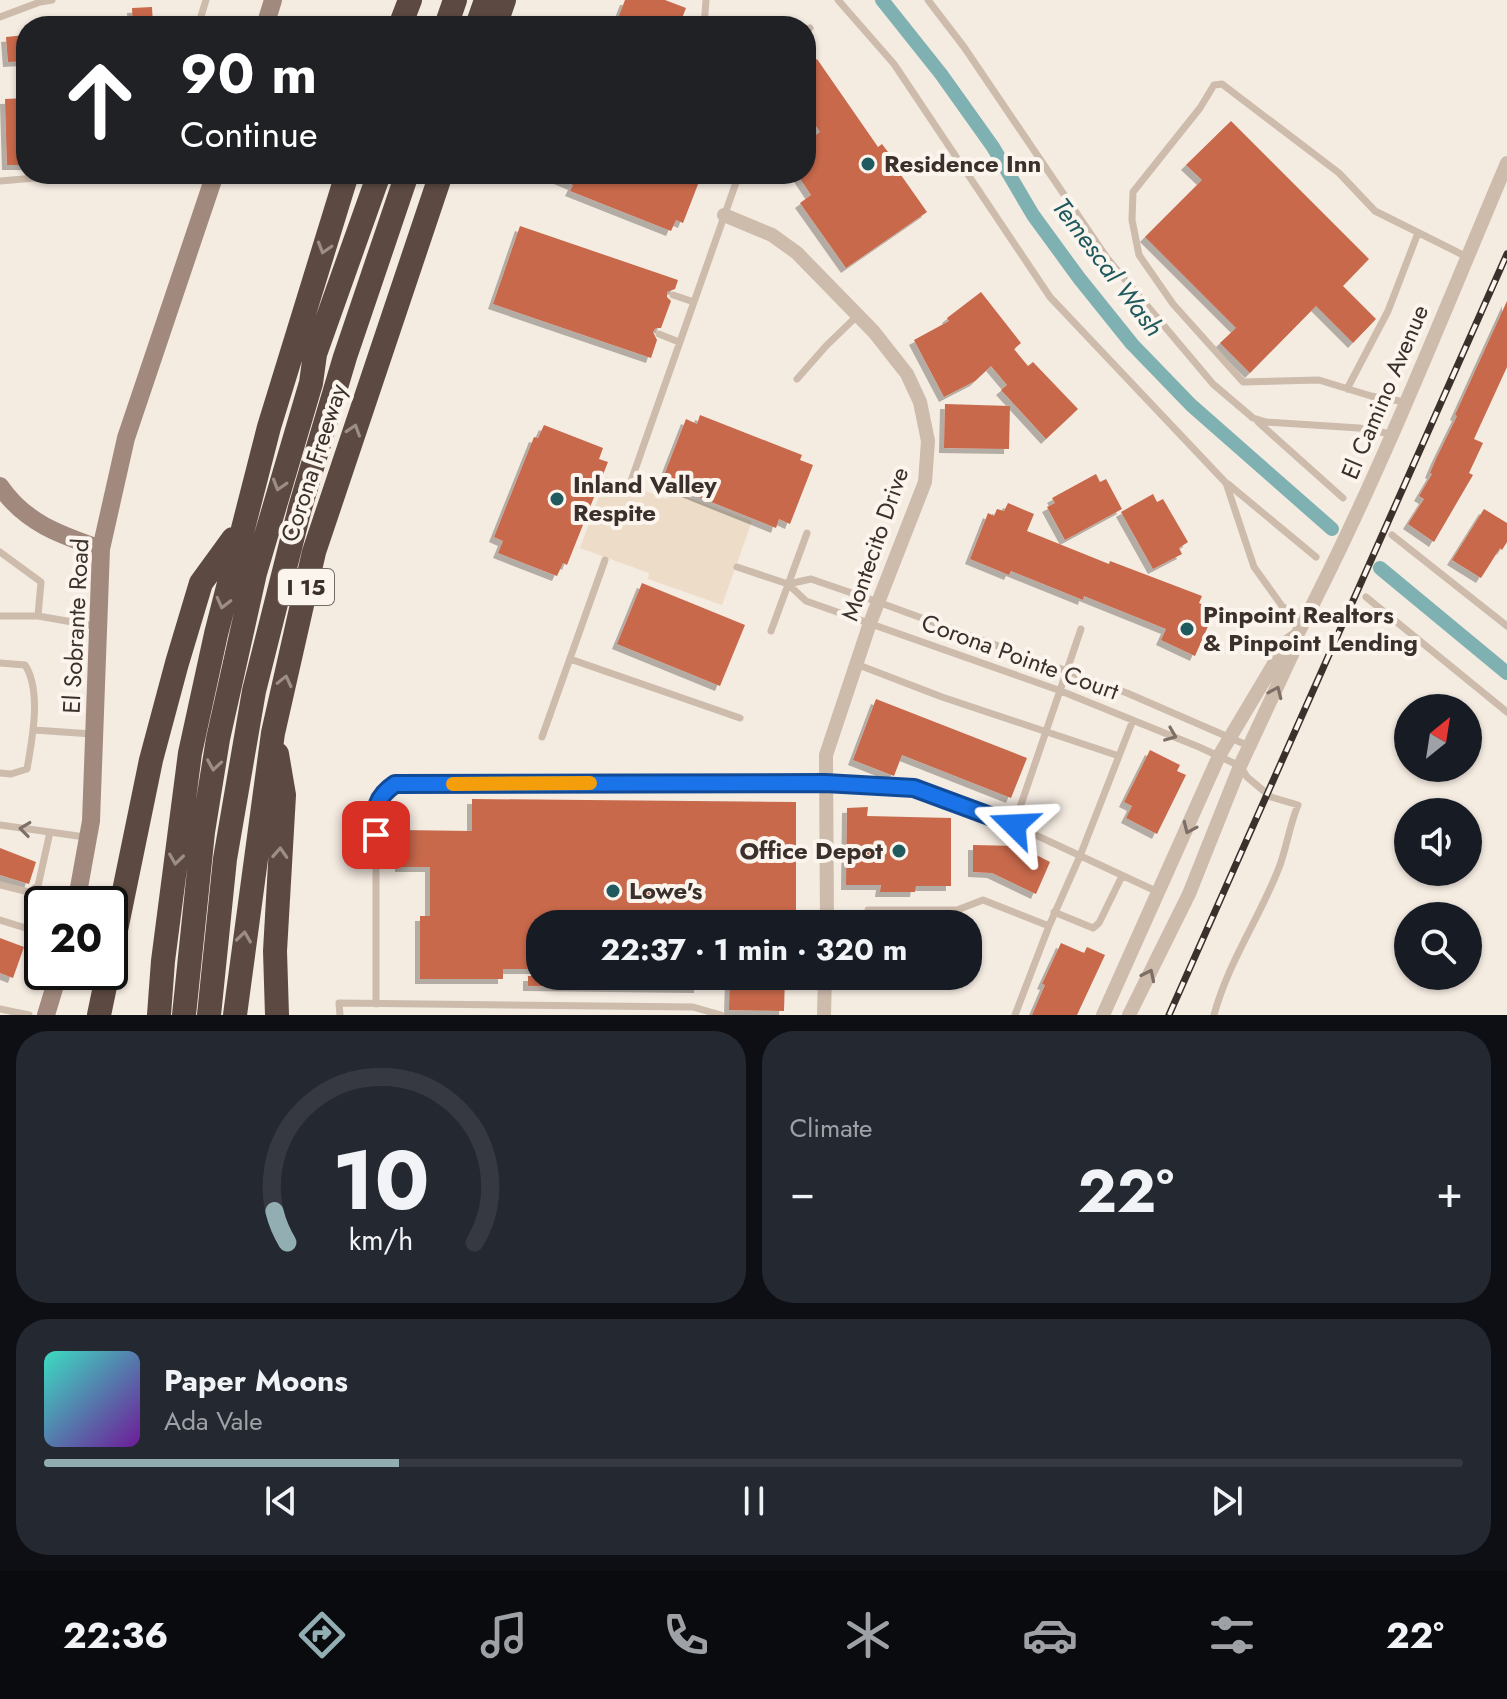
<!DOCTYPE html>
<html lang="en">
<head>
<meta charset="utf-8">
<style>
	body { margin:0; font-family:Jost,sans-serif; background:#242831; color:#f1f3f6; height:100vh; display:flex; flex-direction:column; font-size:30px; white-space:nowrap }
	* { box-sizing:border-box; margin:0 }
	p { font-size:26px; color:#9ea1a6 }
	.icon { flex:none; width:44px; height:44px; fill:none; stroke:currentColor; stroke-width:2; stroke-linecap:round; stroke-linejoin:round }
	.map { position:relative; height:1015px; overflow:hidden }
	.panel { display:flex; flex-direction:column; gap:16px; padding:16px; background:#0d0f14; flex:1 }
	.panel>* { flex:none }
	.top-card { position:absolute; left:16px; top:16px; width:800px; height:168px; border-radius:32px; box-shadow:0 2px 6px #0004; background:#202124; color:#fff; overflow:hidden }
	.needle { width:52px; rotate:30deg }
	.fabs { position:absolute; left:1394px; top:694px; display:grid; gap:16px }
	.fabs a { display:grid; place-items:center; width:88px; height:88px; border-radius:50%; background:#171b24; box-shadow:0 2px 6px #0004; font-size:40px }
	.speed { position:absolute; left:24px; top:886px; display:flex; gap:16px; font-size:40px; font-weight:700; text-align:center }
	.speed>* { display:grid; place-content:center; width:104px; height:104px; border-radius:50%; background:#171b24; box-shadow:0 2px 6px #0004; line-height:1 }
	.speed .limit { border:4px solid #111; border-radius:12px; background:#fff; color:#111 }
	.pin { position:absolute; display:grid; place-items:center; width:68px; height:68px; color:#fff; margin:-34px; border-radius:16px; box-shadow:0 4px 12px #0006 }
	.me { position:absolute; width:88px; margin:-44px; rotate:291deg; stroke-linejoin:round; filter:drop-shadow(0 0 6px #0008) }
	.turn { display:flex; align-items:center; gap:28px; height:168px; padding:0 32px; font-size:36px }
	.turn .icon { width:104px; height:104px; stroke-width:2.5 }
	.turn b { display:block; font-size:56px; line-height:68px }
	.big { font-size:60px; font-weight:700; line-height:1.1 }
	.panel .widget { flex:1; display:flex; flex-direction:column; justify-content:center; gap:12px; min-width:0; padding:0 28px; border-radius:32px; background:#242831 }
	.panel .dial { align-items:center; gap:0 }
	.dial svg { height:208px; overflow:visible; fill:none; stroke:#363941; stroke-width:7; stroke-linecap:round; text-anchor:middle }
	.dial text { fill:#f1f3f6; stroke:none }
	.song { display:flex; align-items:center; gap:24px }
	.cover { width:96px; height:96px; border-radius:12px; background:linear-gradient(135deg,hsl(170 70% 55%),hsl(280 70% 35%)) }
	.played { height:8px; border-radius:4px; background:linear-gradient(90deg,#92aeb2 25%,#363941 25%) }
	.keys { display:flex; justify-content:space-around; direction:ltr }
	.heat { display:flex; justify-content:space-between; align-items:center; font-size:44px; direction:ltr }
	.panel .tiles { flex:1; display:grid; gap:16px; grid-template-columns:1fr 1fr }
	.widget:last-child { grid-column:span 2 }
	.trip { position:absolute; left:526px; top:910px; width:456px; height:80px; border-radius:32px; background:#171b24; box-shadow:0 2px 6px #0004; font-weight:700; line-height:80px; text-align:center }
	.tabs { display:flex; height:128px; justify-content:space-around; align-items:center; background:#090b0e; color:#9ea1a6 }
	.tabs .icon { width:56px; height:56px }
	.tabs .on { color:#92aeb2 }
	.tabs b { font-size:36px; color:#f1f3f6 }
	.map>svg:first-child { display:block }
</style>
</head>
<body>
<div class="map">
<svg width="1507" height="1015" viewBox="0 0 1507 1015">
	<defs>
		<filter id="shadow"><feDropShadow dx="-5" dy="5" stdDeviation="0" flood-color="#0004"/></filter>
	</defs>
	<rect width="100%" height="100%" fill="#f4ebe1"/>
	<!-- plaza -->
	<path fill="#ecdcc8" d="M606,477L667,499L670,491L752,521L722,605L648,579L649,573L580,548Z"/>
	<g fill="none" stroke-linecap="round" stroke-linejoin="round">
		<!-- canal -->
		<path stroke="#7fb0b2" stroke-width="14" d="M882,0L941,74L993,147L1033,215L1079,278L1132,344L1191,405L1332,529
			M1380,568L1507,673"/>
	</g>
	<!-- building -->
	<path fill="#c8694b" filter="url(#shadow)" d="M625,0H665L686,8L679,26H615Z
		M152,7L153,26H133L132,8Z
		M26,35V61L8,62L6,37Z
		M817,59L878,147L882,144L891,156L889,158L927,212L846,268L800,203L811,195L797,174H806V142L820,132L806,111V67Z
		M26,98V165H7L5,99Z
		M1231,121L1369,259L1343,286L1376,319L1353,343L1316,306L1250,373L1220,343L1236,328L1145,237L1202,180L1186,165Z
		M547,174H702L683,223L676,220L671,231L570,191L573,185Z
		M520,226L678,280L675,289L667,292V297L671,301L661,328H656L653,332L657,340L651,358L493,304Z
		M981,292L1021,343L1014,349L1028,366L1033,362L1078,409L1046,439L1001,390L1007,385L991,366L975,381L944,397L914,340L949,321L947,318Z
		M1507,301V367L1474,439L1483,443L1469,473L1473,475L1434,542L1408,524L1424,499L1419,496L1432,474L1430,473L1436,459L1457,416L1455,415Z
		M945,404L1010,406L1009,449L944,448Z
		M700,415L802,455L800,460L813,465L790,524L779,519L776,528L674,487L676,483L663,478L686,419L697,424Z
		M544,425L603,448L599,459L608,462L567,565L563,563L557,576L498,553L503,541L494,537L534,437L538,438Z
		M1096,474L1100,482L1106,479L1122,509L1065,540L1047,507L1055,503L1052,498Z
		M1153,494L1157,502L1163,499L1188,542L1179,548L1182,554L1153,569L1121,512Z
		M1008,503L1034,514L1027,531L1109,564L1110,561L1202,596L1199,603L1206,606L1203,613L1212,617L1195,656L1161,640L1166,629L1084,596L1083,600L1011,571L1009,575L970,559L988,513L994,516L997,509L1004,511Z
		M1484,509L1507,523V542L1502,550L1500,548L1481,578L1452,560Z
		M642,583L745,625L720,686L617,644Z
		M876,699L1027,758L1011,798L902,755L894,776L853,760Z
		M1150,750L1180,765L1177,771L1186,775L1157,834L1126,818L1132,806L1124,802Z
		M472,799L796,802V924H540V969H503V979H420V916H430V867H400V830L472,831Z
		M868,807L867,816L951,818V886H916L915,892H880L881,885H846L847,808Z
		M973,845L1019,846L1050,862L1036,894L992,873L973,872Z
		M0,848L36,862L29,884L0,875Z
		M0,938L24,947L13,978L0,973Z
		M1061,943L1084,953L1087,947L1105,955L1077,1015H1032L1045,985L1042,984Z
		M528,976H699V988L528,986Z
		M730,976H785L784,1011L729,1010Z"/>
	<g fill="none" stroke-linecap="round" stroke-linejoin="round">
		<!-- lane -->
		<path stroke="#cdbbac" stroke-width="7" d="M838,0L894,64L1050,297L1226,483L1254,567L1282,606L1303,622
			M928,0L964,47L1107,258L1213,384L1253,418L1266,422L1359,428L1391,434
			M0,17L40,2L52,0
			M198,26L206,0
			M704,26L706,0
			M806,31L810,28
			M0,181L82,174
			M673,295L694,302
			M659,334L679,342
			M797,379L826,346L858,315
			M1347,389L1388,311L1418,233
			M1405,402L1371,396L1319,380L1243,382L1173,304L1139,255L1132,220L1133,192L1200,108L1214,85L1222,84L1339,173L1375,211L1467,257
			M1258,422L1343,498
			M630,484L739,174
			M1228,484L1316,557
			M1392,535L1507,626
			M0,552L41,582L38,616H0
			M737,567L788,584L811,579L878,602L1127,693L1249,746
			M788,584L806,601L1061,691L1199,747L1240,766L1247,777L1271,797L1298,805C1290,824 1287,845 1280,865C1261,916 1228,962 1214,1015
			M1366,597L1507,712
			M38,616L95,626
			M771,631L807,533
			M570,659L740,718
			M0,663L25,665C42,691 32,740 27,769L11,774L0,773
			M856,664L942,697L1119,756
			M34,730L92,734
			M542,737L605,560
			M0,825L85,837
			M1014,825L1081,629
			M0,885L29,892L38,886L50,832
			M1054,912L1093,928L1099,923L1122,876
			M0,920L42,933
			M868,924V910H957L983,900L1049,926L1080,856L1133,720
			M376,1004V806L383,792L395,784L825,783L914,788L1014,825L1158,892
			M0,1009L29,1015
			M340,1015L339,1003L693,1007L721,1015
			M1015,1015L1049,926"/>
		<!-- street -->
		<path stroke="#cdbbac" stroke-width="14" d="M724,215L772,235L797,253L874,332L907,374L920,402L928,441L925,482L870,623L826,755L827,924
			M824,1015L825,976
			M1103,1015L1219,756L1287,642L1297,635
			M1129,1015L1189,894L1240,766L1296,646L1297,635C1377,482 1440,321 1507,163"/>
		<!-- secondary -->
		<path stroke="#a18a7d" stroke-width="18" d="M265,26L273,0
			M0,486C25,523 61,535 101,549
			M76,904L91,821L101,549L126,438L215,174
			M46,1015L59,972"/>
		<!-- highway -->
		<path stroke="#5c4a42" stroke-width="24" d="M400,26L410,0
			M446,26L455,0
			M477,26L486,0
			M495,26L504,0
			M277,754L284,795L275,951L277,1015
			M110,959L151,760L177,663L201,583L233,539
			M99,1015L108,972
			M159,1015L163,961L190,753L216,634L269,427L347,174
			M184,1015L203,832L218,739L255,573L311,383L315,354L379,174
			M209,1015L225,859L254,691L300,508L345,357L407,174
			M235,1015L273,733L314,552L441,174"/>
		<!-- rail casing -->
		<g stroke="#3b302b" stroke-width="7">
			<path id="rail" d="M1169,1015L1507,254"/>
		</g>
		<!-- rail -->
		<use href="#rail" stroke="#fbf5ee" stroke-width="4" stroke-dasharray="12" stroke-linecap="butt"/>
	</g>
	<!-- one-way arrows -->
	<defs><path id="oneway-chevron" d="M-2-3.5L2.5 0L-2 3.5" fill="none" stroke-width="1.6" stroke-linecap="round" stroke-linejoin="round" transform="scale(2)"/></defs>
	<g stroke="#9c8e87">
		<use href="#oneway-chevron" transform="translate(324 248) rotate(107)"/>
		<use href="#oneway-chevron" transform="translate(354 430) rotate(-72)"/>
		<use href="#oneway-chevron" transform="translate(279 485) rotate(107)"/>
		<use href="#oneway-chevron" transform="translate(223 603) rotate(104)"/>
		<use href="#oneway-chevron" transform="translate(285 681) rotate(-77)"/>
		<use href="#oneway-chevron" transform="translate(214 765) rotate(99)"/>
		<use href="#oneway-chevron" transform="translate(280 853) rotate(-87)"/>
		<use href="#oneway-chevron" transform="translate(176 859) rotate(98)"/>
		<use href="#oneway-chevron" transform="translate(244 937) rotate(-82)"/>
	</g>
	<g stroke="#7d6f65">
		<use href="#oneway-chevron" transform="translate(1276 692) rotate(-66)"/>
		<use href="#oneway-chevron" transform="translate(1171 735) rotate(22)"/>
		<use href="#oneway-chevron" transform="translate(1189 828) rotate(114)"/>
		<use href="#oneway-chevron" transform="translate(25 829) rotate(-173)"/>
		<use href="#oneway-chevron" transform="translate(1149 975) rotate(-64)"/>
	</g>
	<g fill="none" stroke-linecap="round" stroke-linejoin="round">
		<!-- route casing -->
		<g stroke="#114b97" stroke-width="20">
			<path id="route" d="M376,835C376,811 373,799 395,784L825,783L914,788L1014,825"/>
		</g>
		<!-- route -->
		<use href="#route" stroke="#1a73e8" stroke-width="14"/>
		<!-- slow -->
		<path stroke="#f59e0b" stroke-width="14" d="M453,784L590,783"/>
	</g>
	<!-- markers -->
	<g fill="#1f5a5e" stroke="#fbf5ee" stroke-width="3">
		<circle cx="868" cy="164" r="8"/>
		<circle cx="557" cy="499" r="8"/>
		<circle cx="1187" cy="629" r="8"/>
		<circle cx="899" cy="851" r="8"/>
		<circle cx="613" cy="891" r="8"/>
	</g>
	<g text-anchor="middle" stroke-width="8" stroke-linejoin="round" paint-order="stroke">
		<!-- shield labels -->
		<rect fill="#fbf5ee" stroke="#756b66" stroke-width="2" x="278" y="569" width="56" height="36" rx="6"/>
		<g font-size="22" font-weight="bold" fill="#3b302b">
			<text x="306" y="595">I 15</text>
		</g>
		<!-- poi labels -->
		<g font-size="24" font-weight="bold" fill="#3b302b" stroke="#fbf5ee" text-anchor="start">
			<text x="884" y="172">Residence Inn</text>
			<text x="573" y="493">Inland Valley<tspan x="573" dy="28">Respite</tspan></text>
			<text x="1203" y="623">Pinpoint Realtors<tspan x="1203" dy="28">&amp; Pinpoint Lending</tspan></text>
			<text x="883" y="859" text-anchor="end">Office Depot</text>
			<text x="629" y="899">Lowe's</text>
		</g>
		<!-- street labels -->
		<g font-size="24" fill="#3b302b" stroke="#fbf5ee">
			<text transform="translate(1385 392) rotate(-67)" y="8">El Camino Avenue</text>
			<text transform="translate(314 463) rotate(-72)" y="8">Corona Freeway</text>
			<text transform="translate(875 544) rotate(-71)" y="8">Montecito Drive</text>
			<text transform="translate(76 626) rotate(-87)" y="8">El Sobrante Road</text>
			<text transform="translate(1020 657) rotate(20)" y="8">Corona Pointe Court</text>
		</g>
		<!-- water labels -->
		<g font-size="26" font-style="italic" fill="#1f5a5e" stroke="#fbf5ee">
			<text transform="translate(1108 267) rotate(53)" y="9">Temescal Wash</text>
		</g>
	</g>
</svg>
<div class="fabs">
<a><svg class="needle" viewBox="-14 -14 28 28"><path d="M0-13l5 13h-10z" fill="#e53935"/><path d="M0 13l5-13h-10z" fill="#9ea1a6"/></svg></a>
<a><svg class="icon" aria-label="sound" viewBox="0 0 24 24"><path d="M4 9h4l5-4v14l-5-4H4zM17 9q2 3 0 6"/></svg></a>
<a><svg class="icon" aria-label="search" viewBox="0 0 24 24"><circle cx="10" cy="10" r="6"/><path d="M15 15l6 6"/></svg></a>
</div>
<div class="speed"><div class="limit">20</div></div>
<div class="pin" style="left:376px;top:835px;background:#d93025"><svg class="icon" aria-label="arrive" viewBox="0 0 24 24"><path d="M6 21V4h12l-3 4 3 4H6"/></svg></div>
<svg class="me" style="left:1014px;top:825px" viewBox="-20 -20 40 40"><path d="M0-17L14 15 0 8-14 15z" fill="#1a73e8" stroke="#fff" stroke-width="4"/></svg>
<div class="trip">22:37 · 1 min · 320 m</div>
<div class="top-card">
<div class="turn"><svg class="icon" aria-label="ahead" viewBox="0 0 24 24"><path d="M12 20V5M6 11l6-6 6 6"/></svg><div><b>90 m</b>Continue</div></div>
</div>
</div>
<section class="panel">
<div class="tiles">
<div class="widget dial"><svg viewBox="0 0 100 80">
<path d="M14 69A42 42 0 1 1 86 69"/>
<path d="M14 69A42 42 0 0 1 9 57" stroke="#92aeb2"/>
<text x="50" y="56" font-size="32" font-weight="700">10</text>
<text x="50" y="72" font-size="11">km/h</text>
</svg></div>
<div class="widget"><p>Climate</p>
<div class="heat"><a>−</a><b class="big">22°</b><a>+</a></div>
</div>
<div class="widget">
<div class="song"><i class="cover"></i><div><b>Paper Moons</b><p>Ada Vale</p></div></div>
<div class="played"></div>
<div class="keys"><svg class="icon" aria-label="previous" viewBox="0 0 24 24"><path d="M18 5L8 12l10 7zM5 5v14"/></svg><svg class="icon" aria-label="pause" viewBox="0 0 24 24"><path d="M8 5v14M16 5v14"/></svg><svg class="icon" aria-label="next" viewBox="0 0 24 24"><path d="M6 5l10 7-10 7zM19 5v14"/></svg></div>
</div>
</div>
</section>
<nav class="tabs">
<b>22:36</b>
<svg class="icon on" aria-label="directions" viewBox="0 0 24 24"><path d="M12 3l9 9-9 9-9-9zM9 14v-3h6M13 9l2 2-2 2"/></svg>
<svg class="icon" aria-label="music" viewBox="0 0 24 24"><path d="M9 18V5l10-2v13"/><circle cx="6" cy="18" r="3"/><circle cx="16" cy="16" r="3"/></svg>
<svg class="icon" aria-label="phone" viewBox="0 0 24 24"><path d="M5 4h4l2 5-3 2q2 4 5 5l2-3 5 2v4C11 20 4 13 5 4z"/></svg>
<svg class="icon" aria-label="climate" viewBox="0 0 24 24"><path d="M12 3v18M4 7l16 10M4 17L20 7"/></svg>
<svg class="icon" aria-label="car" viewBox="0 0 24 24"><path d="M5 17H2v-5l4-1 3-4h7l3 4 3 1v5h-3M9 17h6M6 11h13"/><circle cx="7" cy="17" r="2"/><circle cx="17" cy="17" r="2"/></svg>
<svg class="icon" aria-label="filters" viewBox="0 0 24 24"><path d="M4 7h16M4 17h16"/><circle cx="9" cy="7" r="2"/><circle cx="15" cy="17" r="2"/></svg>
<b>22°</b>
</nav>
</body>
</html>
